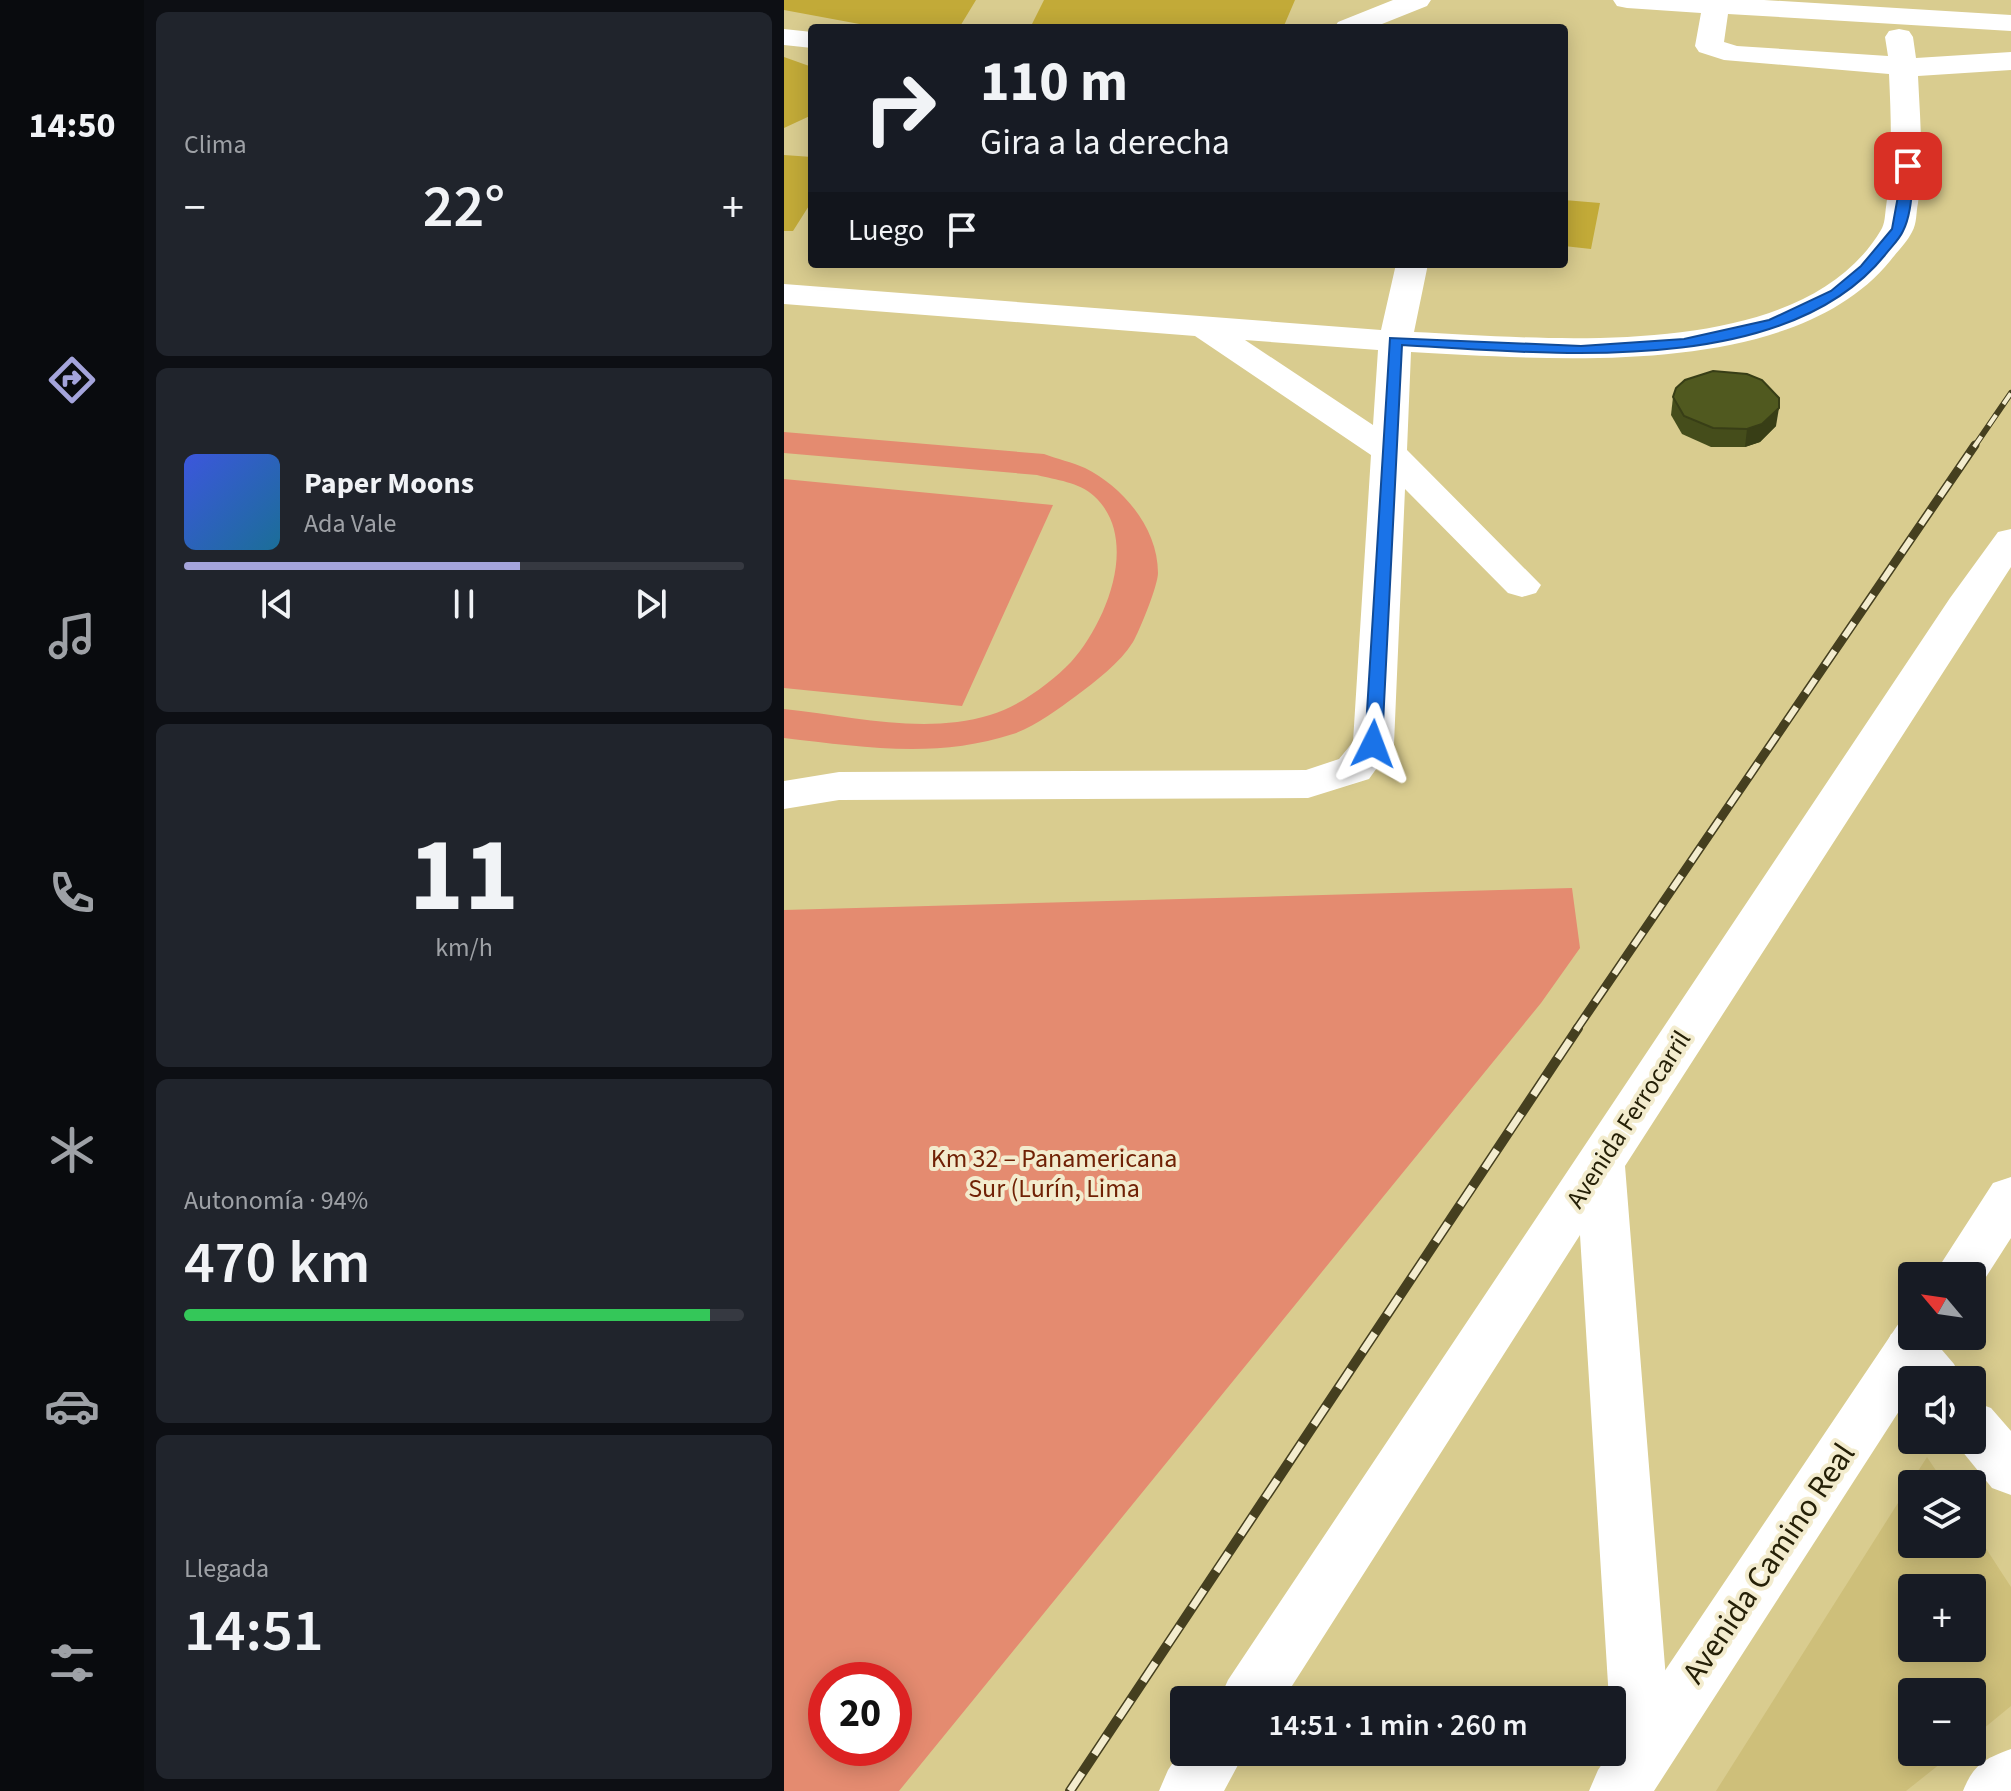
<!DOCTYPE html>
<html lang="es">
<head>
<meta charset="utf-8">
<style>
	body { margin:0; font-family:"Source Sans 3",sans-serif; background:#20242c; color:#f1f3f6; height:100vh; display:flex; flex-direction:column; font-size:30px; white-space:nowrap }
	* { box-sizing:border-box; margin:0 }
	p { font-size:26px; color:#9ea1a6 }
	.icon { flex:none; width:44px; height:44px; fill:none; stroke:currentColor; stroke-width:2; stroke-linecap:round; stroke-linejoin:round }
	.map { position:relative; flex:1; overflow:hidden }
	.sheet { display:flex; flex-direction:column; gap:12px; padding:12px; background:#0d0f14; width:640px }
	.sheet>* { flex:none }
	.banner { position:absolute; left:24px; top:24px; width:760px; height:244px; border-radius:8px; box-shadow:0 4px 20px #0003; background:#171b24; color:#f1f3f6; overflow:hidden }
	.needle { width:52px; rotate:299deg }
	.tools { position:absolute; left:1114px; top:1262px; display:grid; gap:16px }
	.tools a { display:grid; place-items:center; width:88px; height:88px; border-radius:8px; background:#171b24; box-shadow:0 4px 20px #0003; font-size:40px }
	.speed { position:absolute; left:24px; top:1662px; display:flex; gap:16px; font-size:40px; font-weight:700; text-align:center }
	.speed>* { display:grid; place-content:center; width:104px; height:104px; border-radius:50%; background:#171b24; box-shadow:0 4px 20px #0003; line-height:1 }
	.speed .limit { border:12px solid #d22; background:#fff; color:#111 }
	.pin { position:absolute; display:grid; place-items:center; width:68px; height:68px; color:#fff; margin:-34px; border-radius:16px; box-shadow:0 4px 12px #0006 }
	.me { position:absolute; width:88px; margin:-44px; rotate:3deg; stroke-linejoin:round; filter:drop-shadow(0 0 6px #0008) }
	.turn { display:flex; align-items:center; gap:28px; height:168px; padding:0 40px; font-size:36px }
	.turn .icon { width:104px; height:104px; stroke-width:2.5 }
	.turn b { display:block; font-size:56px; line-height:68px }
	.then { display:flex; align-items:center; height:76px; padding:0 40px; background:#0003; gap:16px; font-size:30px }
	.big { font-size:60px; font-weight:600; line-height:1.1 }
	.sheet .widget { flex:1; display:flex; flex-direction:column; justify-content:center; gap:12px; min-width:0; padding:0 28px; border-radius:12px; background:#20242c }
	.sheet .dial { align-items:center; gap:0 }
	.dial b { font-size:104px; line-height:1 }
	.song { display:flex; align-items:center; gap:24px }
	.cover { width:96px; height:96px; border-radius:12px; background:linear-gradient(135deg,hsl(230 70% 55%),hsl(200 70% 35%)) }
	.played { height:8px; border-radius:4px; background:linear-gradient(90deg,#a4a4db 60%,#363941 60%) }
	.keys { display:flex; justify-content:space-around; direction:ltr }
	.heat { display:flex; justify-content:space-between; align-items:center; font-size:44px; direction:ltr }
	.charge { height:12px; border-radius:6px; background:linear-gradient(90deg,#34c759 94%,#363941 0) }
	.trip { position:absolute; left:386px; top:1686px; width:456px; height:80px; border-radius:8px; background:#171b24; box-shadow:0 4px 20px #0003; font-weight:600; line-height:80px; text-align:center }
	main { display:flex; flex:1; min-height:0 }
	.menu { display:flex; flex-direction:column; width:144px; justify-content:space-around; align-items:center; background:#090b0e; color:#9ea1a6 }
	.menu .icon { width:56px; height:56px }
	.menu .active { color:#a4a4db }
	.menu b { font-size:36px; color:#f1f3f6 }
	.map>svg:first-child { display:block }
</style>
</head>
<body>
<main>
<nav class="menu">
<b>14:50</b>
<svg class="icon active" aria-label="directions" viewBox="0 0 24 24"><path d="M12 3l9 9-9 9-9-9zM9 14v-3h6M13 9l2 2-2 2"/></svg>
<svg class="icon" aria-label="music" viewBox="0 0 24 24"><path d="M9 18V5l10-2v13"/><circle cx="6" cy="18" r="3"/><circle cx="16" cy="16" r="3"/></svg>
<svg class="icon" aria-label="phone" viewBox="0 0 24 24"><path d="M5 4h4l2 5-3 2q2 4 5 5l2-3 5 2v4C11 20 4 13 5 4z"/></svg>
<svg class="icon" aria-label="climate" viewBox="0 0 24 24"><path d="M12 3v18M4 7l16 10M4 17L20 7"/></svg>
<svg class="icon" aria-label="car" viewBox="0 0 24 24"><path d="M5 17H2v-5l4-1 3-4h7l3 4 3 1v5h-3M9 17h6M6 11h13"/><circle cx="7" cy="17" r="2"/><circle cx="17" cy="17" r="2"/></svg>
<svg class="icon" aria-label="filters" viewBox="0 0 24 24"><path d="M4 7h16M4 17h16"/><circle cx="9" cy="7" r="2"/><circle cx="15" cy="17" r="2"/></svg>
</nav>
<section class="sheet">
<div class="widget"><p>Clima</p>
<div class="heat"><a>−</a><b class="big">22°</b><a>+</a></div>
</div>
<div class="widget">
<div class="song"><i class="cover"></i><div><b>Paper Moons</b><p>Ada Vale</p></div></div>
<div class="played"></div>
<div class="keys"><svg class="icon" aria-label="previous" viewBox="0 0 24 24"><path d="M18 5L8 12l10 7zM5 5v14"/></svg><svg class="icon" aria-label="pause" viewBox="0 0 24 24"><path d="M8 5v14M16 5v14"/></svg><svg class="icon" aria-label="next" viewBox="0 0 24 24"><path d="M6 5l10 7-10 7zM19 5v14"/></svg></div>
</div>
<div class="widget dial"><b>11</b><p>km/h</p></div>
<div class="widget"><p>Autonomía · 94%</p><b class="big">470 km</b><div class="charge"></div></div>
<div class="widget"><p>Llegada</p><b class="big">14:51</b></div>
</section>
<div class="map">
<svg width="1227" height="1791" viewBox="0 0 1227 1791">
	<rect width="100%" height="100%" fill="#d9cc8f"/>
	<!-- built -->
	<path fill="#cebf7a" fill-rule="evenodd" d="M1143,1457L1161,1484H1128V1544H1188V1527L1227,1587V1706L1188,1738V1692H1128V1752H1171L1122,1791H932ZM1128,1588H1188V1648H1128Z"/>
	<!-- green -->
	<path fill="#e48b70" fill-rule="evenodd" d="M0,432L260,454C273,459 288,462 301,468C339,487 374,528 374,573C374,585 356,630 349,642C336,663 312,681 292,696C273,710 252,726 229,734C153,759 78,747 0,738V709C67,716 140,735 206,715C234,707 267,683 287,662C322,623 357,539 310,496C295,482 272,480 253,475L0,453Z
		M0,479L269,505L178,706L0,688Z
		M788,888L796,948L757,1003L115,1791H0V910ZM42,1680H110V1748H42Z"/>
	<!-- water -->
	<path fill="#c2aa38" d="M0,0H192L175,28H97L0,10Z
		M260,0H511L499,28H246Z
		M0,57L28,67V115L0,128Z
		M0,155L28,157V201L9,231H0Z
		M780,200L816,203L807,249L780,246Z"/>
	<g fill="none" stroke-linecap="round" stroke-linejoin="round">
		<!-- minor -->
		<path fill="#fff" fill-rule="evenodd" d="M609,0H647L643,6L588,28H550L554,22Z
			M829,0H980L1227,15V31L944,14L940,42L953,46L1104,56L1101,37L1105,31L1115,29L1125,31L1129,37L1132,58L1227,52V70L1134,76C1136,119 1140,160 1134,203C1132,212 1133,224 1128,232C1123,242 1113,252 1106,261C1008,381 767,359 627,352L623,450L757,585L752,593L738,597L724,593L621,489L610,744L585,779L524,798L55,800L0,809V781L55,772L522,770L555,759L569,742L587,455L411,336L0,304V284L597,330L612,264H644L630,332C762,338 1017,365 1097,230C1101,224 1101,214 1102,207C1109,162 1107,119 1105,74L940,60L915,52L911,46L917,13L843,8L833,6ZM461,340L594,350L589,425Z
			M0,29L28,32V48L0,45Z
			M1227,529V567L841,1166L888,1754L879,1774L858,1783L837,1774L828,1754V1700H825L796,1235L499,1700H435L444,1680L1166,598L1214,532Z
			M1126,1328L1128,1336H1146L1170,1364L1178,1380H1128V1391L1107,1366L1100,1350L1107,1334Z
			M1188,1401L1207,1408L1227,1431V1495L1208,1488L1169,1440H1188Z
			M400,1746V1752H461L440,1791H375L384,1770Z
			M1227,1749V1791H1179C1190,1764 1200,1759 1227,1749Z"/>
		<!-- major -->
		<path fill="#fff" fill-rule="evenodd" d="M1227,1177V1238L1193,1291L1188,1293V1276H1149L1209,1183Z
			M1128,1317V1336H1161L1135,1380H1128V1391L870,1791H805L814,1770L1117,1320Z"/>
		<!-- rail-far2 casing -->
		<g stroke="#453f1f" stroke-width="6">
			<path id="rail-far2" d="M1190,447L1227,393"/>
		</g>
		<!-- rail-far1 casing -->
		<g stroke="#453f1f" stroke-width="9">
			<path id="rail-far1" d="M792,1030L1191,445"/>
		</g>
		<!-- rail casing -->
		<g stroke="#453f1f" stroke-width="10">
			<path id="rail" d="M286,1791L794,1028"/>
		</g>
		<!-- rail-far2 -->
		<use href="#rail-far2" stroke="#f3ecce" stroke-width="4" stroke-dasharray="13" stroke-linecap="butt"/>
		<!-- rail-far1 -->
		<use href="#rail-far1" stroke="#f3ecce" stroke-width="6" stroke-dasharray="17" stroke-linecap="butt"/>
		<!-- rail -->
		<use href="#rail" stroke="#f3ecce" stroke-width="7" stroke-dasharray="22" stroke-linecap="butt"/>
	</g>
	<!-- wall -->
	<path fill="#454d1b" d="M889,397L992,426L976,442L961,447H927L898,434L887,415Z"/>
	<!-- shaded-wall -->
	<path fill="#383e16" d="M995,408L992,426L976,442L961,447L963,429Z"/>
	<!-- building -->
	<path fill="#50591f" stroke="#383e16" stroke-width="2" d="M929,371L963,374L978,380L995,398V408L978,424L963,429L929,428L900,416L889,397L892,388L901,380Z"/>
	<!-- route -->
	<path fill="#1a73e8" stroke="#114b97" stroke-width="2" d="M1120,163L1131,166C1128,185 1128,214 1119,231C1115,240 1106,248 1101,255C1000,380 761,353 618,345L598,744L595,748H583L581,744L606,338L797,346L900,339L985,320L1047,291L1077,266L1108,229Z"/>
	<g text-anchor="middle" stroke-width="8" stroke-linejoin="round" paint-order="stroke">
		<!-- street labels -->
		<g font-size="26" fill="#252007" stroke="#f3ecce">
			<text transform="translate(844 1119) rotate(-57)" y="9">Avenida Ferrocarril</text>
		</g>
		<!-- park labels -->
		<g font-size="26" fill="#702105" stroke="#f3ecce">
			<text x="270" y="1167">Km 32 – Panamericana<tspan x="270" dy="30">Sur (Lurín, Lima</tspan></text>
		</g>
		<!-- near-street labels -->
		<g font-size="32" fill="#252007" stroke="#f3ecce">
			<text transform="translate(984 1563) rotate(-56)" y="11">Avenida Camino Real</text>
		</g>
	</g>
</svg>
<div class="tools">
<a><svg class="needle" viewBox="-14 -14 28 28"><path d="M0-13l5 13h-10z" fill="#e53935"/><path d="M0 13l5-13h-10z" fill="#9ea1a6"/></svg></a>
<a><svg class="icon" aria-label="sound" viewBox="0 0 24 24"><path d="M4 9h4l5-4v14l-5-4H4zM17 9q2 3 0 6"/></svg></a>
<a><svg class="icon" aria-label="layers" viewBox="0 0 24 24"><path d="M12 4l9 5-9 5-9-5zM3 14l9 5 9-5"/></svg></a>
<a>+</a>
<a>−</a>
</div>
<div class="speed"><div class="limit">20</div></div>
<div class="pin" style="left:1124px;top:166px;background:#d93025"><svg class="icon" aria-label="arrive" viewBox="0 0 24 24"><path d="M6 21V4h12l-3 4 3 4H6"/></svg></div>
<svg class="me" style="left:589px;top:744px" viewBox="-20 -20 40 40"><path d="M0-17L14 15 0 8-14 15z" fill="#1a73e8" stroke="#fff" stroke-width="4"/></svg>
<div class="trip">14:51 · 1 min · 260 m</div>
<div class="banner">
<div class="turn"><svg class="icon" aria-label="right" viewBox="0 0 24 24"><path d="M7 20v-9h11M14 6l5 5-5 5"/></svg><div><b>110 m</b>Gira a la derecha</div></div>
<div class="then">Luego<svg class="icon" aria-label="arrive" viewBox="0 0 24 24"><path d="M6 21V4h12l-3 4 3 4H6"/></svg></div>
</div>
</div>
</main>
</body>
</html>
